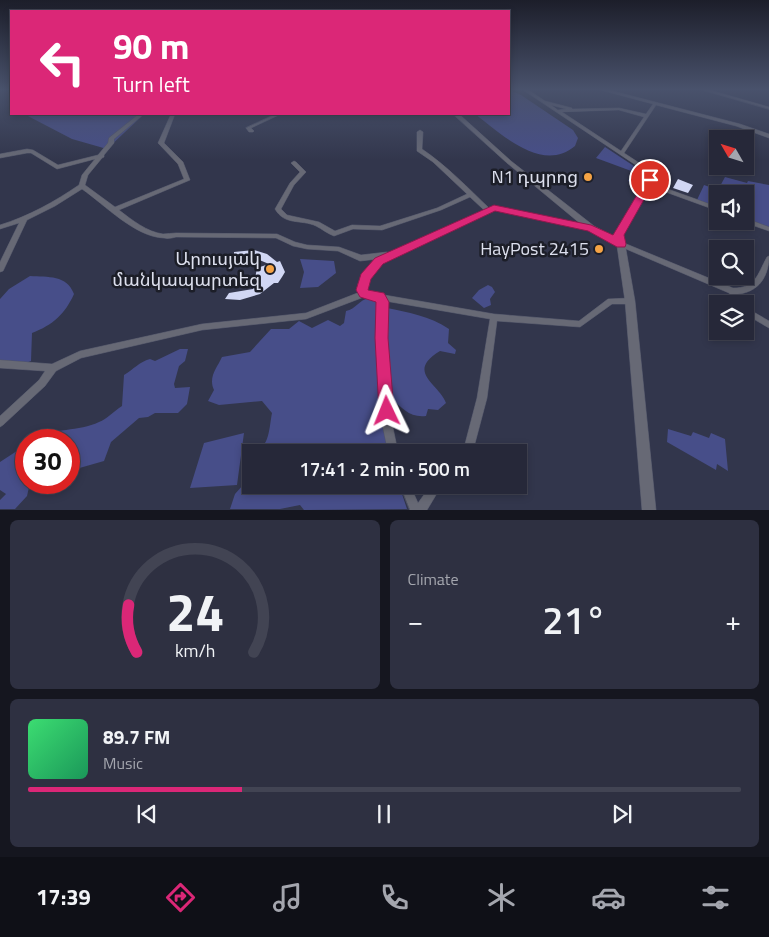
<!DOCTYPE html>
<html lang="en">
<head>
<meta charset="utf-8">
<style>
	body { margin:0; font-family:"Titillium Web","Noto Sans Armenian",sans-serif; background:#2e3041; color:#f1f3f6; height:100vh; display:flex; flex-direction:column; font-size:19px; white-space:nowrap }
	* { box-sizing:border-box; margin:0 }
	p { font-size:16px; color:#a4a6ae }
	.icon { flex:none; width:28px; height:28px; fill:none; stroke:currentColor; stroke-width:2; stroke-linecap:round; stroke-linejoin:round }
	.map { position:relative; height:510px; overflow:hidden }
	.drawer { display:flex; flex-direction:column; gap:10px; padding:10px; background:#15161f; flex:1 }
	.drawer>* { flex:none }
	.top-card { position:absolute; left:10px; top:10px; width:500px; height:105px; border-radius:0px; box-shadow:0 2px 8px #0003,0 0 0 1px #424453; background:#db2777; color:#fff; overflow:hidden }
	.needle { width:32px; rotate:309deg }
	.buttons { position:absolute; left:709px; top:130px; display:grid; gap:10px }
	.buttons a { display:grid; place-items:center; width:45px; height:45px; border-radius:0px; background:#262839; box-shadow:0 2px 8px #0003,0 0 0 1px #424453; font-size:25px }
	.speed { position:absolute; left:15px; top:429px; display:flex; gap:10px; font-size:25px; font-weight:700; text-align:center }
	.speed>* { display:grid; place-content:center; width:65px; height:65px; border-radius:50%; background:#262839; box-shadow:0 2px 8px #0003,0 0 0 1px #424453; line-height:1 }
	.speed .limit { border:8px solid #d22; background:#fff; color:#111 }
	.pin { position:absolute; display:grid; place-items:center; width:42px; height:42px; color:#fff; margin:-21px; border:2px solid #fff; border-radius:50%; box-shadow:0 1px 5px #0007 }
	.me { position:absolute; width:55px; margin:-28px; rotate:358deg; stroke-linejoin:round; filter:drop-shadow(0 0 4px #0008) }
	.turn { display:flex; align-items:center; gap:18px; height:105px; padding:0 20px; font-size:22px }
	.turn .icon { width:65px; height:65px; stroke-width:2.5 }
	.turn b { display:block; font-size:35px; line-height:42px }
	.big { font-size:38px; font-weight:600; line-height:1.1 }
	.drawer .card { flex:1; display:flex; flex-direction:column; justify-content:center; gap:8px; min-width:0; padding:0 18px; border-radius:8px; background:#2e3041 }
	.drawer .dial { align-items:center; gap:0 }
	.dial svg { height:130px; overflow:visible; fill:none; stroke:#424453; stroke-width:7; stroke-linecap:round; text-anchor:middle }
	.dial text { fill:#f1f3f6; stroke:none }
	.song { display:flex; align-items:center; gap:15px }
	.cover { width:60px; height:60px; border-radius:8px; background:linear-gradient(135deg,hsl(140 70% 55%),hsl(150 70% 35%)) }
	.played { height:5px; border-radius:2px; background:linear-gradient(90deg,#db2777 30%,#424453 30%) }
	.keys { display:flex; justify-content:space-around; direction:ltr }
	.heat { display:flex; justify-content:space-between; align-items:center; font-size:28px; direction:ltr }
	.drawer .tiles { flex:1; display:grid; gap:10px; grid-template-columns:1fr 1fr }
	.card:last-child { grid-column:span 2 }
	.trip { position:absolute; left:242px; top:444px; width:285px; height:50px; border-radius:0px; background:#262839; box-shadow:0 2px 8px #0003,0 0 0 1px #424453; font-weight:600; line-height:50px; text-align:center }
	.dock { display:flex; height:80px; justify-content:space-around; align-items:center; background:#0f1017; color:#a4a6ae }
	.dock .icon { width:35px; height:35px }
	.dock .active { color:#db2777 }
	.dock b { font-size:22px; color:#f1f3f6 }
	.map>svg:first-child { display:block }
</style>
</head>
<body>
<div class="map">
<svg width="769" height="510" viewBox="0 0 769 510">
	<rect width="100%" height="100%" fill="#32364c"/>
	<!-- green -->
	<path fill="#474e89" d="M509,90L521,95L573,130L578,138L575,146C542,174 500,133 475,114H509Z
		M24,114H142L141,117L107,149L72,139Z
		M605,147L646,174L638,185L628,181L634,172L596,158Z
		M725,177L747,183L748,181L769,185V228L745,218V194H718L717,208L697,200L704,185L718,190Z
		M300,259L334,261L336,273L318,287L300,288L304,272Z
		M30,276C48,277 67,275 74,294C65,314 53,325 32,333L31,361L23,364L0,360V299L9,289Z
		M488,285L492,287L495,292L490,299L491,305L484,308L472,298L479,290Z
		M369,298C376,299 381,306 387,308C407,312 430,316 449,329L448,343L456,350L455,354L440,351C405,372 439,384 446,403L438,410L428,409L426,416C410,418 402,408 391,398L383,420L389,452H254C270,447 269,428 272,413L262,401L219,405L208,401L214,390C208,377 217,368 222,357L250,352L271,329H289L299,321L312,328L328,320L340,326L344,323L346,311C356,309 359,300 369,298Z
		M180,349H188L185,361L179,366L174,384L175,388L190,387L187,404L178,413H155L148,417L139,418L111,442L104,461L69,471V440H34C53,427 79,432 99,422C107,419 114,411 122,406L124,375C134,369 139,362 150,359L155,361Z
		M668,429L691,436L693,432L709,438L711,433L725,439L728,471L717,464L716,470L667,442Z
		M244,433L237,485L190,488L204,443Z
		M26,445V482L30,483L27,496L15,509H0V500L6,494L0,490V462Z
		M251,460V485H399L407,509L304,510L300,505L280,509H230L235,494L251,476L249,468Z"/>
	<!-- building -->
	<path fill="#d1d7f4" d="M678,179L693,185L688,193L673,188Z
		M254,250L267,254L277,262L280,261L285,272L282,277L278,283H274L260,294L240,300L225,299L229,293L253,289L257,268L269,264L252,257L234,254V252Z"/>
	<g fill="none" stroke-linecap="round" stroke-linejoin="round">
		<!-- minor casing -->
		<g stroke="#515569" stroke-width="1">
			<path id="minor" d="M522,89H527L545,101L572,108V109L619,108L646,114L653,104L597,89H605L740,124L769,134V138L736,126L656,105L624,153L650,170L654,176L651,183L718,207V211L649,186L621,235L624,243L733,288C756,288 757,275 767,257L769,256C769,276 759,292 738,294L745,304H737L729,293L619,246L615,235L647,180L648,176L646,172ZM551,105L566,109L558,110ZM619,110L644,117L621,151L562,112Z
				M699,89H706L769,107V109Z
				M139,114H144L114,139V143L104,155V157L102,158L88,175L85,185L115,207L184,179L178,164L158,143L171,114H175L164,143L183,162L190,180L119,210C132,220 147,232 163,234C167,234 172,233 176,233L277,234L295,242L307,245L339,247L361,255L387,252L389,253L484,210L470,197L441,210L382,230L353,229L334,236C328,234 322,229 316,226C301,219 285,226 275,209L290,183L300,172L291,163L294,161L296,162L306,172L294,185L281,209L287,215L319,222L335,231L352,225L380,226L437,208L467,194L433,162L417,151V132L420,130L423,132L422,149C447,166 468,188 489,208L494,206L591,226L594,228L591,230L495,210L381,263L373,272L366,284L367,292L494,314L579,321L608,299L630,298L633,299L634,301L633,303L630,304H612L580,327L497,321L487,398L474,447L470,452H459L461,449L465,444L477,398L490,319L385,301L388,312L386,338L392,423L398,452H388L382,423L378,338L380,312L377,299L364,297L306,319L202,330L81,358L56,371L45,386L3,425L0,427V416L39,380L45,371L0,368V360L52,364L80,351L202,324L306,313L360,292L358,284L367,268L378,259L360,261L338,251L307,249L293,246L276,238L176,237C172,238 168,239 164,238C135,237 105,205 82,189L55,206L27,220L4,269L3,271L0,272V262L19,223L0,229V225C29,216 54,202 79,185L82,175L95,159L57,169L31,153H27L0,158V154L27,149L33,150L58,165L98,155L108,143L109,138Z
				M276,114H281L251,128L254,131L253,132H249L246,128Z
				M745,218L769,227V231L743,222L745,221Z
				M745,307L769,321V328L745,314Z
				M400,485H410L418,503L431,485H442L427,510H410Z"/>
		</g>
		<!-- tertiary casing -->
		<g stroke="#515569" stroke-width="1">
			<path id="tertiary" d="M453,114H459L511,161L594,226L624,242L625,244L635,301L656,510H642L625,301L617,246L588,230L507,163Z"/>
		</g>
		<!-- minor -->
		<use href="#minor" fill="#676975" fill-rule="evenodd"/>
		<!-- tertiary -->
		<use href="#tertiary" fill="#676975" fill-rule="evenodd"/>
	</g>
	<!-- sky -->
	<linearGradient id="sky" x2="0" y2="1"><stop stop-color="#1c1e2a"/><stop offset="0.56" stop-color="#49526c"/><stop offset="1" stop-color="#49526c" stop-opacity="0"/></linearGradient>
	<rect width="769" height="160" fill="url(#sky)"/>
	<!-- route -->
	<path fill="#db2777" stroke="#8e194d" d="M647,178L655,180L624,235L626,244L625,247H617L588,231L495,211L383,264L371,279L368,290L384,293L389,302L388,338L394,411L392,416L387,419L381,416L379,411L375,338L376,302L360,297L356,290L361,274L375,258L494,205L591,225L613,235Z"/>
	<!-- markers -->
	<g fill="#f5a345" stroke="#1c1e28" stroke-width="2">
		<circle cx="588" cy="177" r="5"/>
		<circle cx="599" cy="249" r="5"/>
		<circle cx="270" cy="269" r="5"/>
	</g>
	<g text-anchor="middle" stroke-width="5" stroke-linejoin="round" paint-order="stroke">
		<!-- poi labels -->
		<g font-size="18" fill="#dde0ee" stroke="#1c1e28" text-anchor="end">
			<text x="578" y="183">N1 դպրոց</text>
			<text x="589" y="255">HayPost 2415</text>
			<text x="260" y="265">Արուսյակ<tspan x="260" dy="21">մանկապարտեզ</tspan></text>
		</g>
	</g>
</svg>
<div class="buttons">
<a><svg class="needle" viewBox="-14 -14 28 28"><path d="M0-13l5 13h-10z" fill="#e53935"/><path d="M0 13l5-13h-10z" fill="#a4a6ae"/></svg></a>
<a><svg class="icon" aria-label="sound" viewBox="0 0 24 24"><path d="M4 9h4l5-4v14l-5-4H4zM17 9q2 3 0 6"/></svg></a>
<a><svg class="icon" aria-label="search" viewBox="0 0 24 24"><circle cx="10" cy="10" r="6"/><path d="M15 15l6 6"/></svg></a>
<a><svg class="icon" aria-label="layers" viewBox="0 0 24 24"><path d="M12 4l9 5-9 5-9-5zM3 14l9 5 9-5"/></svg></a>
</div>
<div class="speed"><div class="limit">30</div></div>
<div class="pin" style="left:650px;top:180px;background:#d93025"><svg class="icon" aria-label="arrive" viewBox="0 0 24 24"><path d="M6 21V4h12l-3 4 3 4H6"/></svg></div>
<svg class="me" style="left:387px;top:411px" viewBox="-20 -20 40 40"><path d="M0-17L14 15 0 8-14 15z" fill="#db2777" stroke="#fff" stroke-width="4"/></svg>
<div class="trip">17:41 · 2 min · 500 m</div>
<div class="top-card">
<div class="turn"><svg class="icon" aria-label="left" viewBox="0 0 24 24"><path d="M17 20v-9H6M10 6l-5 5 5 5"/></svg><div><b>90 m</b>Turn left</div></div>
</div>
</div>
<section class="drawer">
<div class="tiles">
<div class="card dial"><svg viewBox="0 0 100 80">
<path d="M14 69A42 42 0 1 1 86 69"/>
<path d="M14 69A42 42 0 0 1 9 40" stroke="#db2777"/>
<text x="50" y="56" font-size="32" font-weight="700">24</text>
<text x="50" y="72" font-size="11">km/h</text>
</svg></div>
<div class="card"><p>Climate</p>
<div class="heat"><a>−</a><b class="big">21°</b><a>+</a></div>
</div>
<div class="card">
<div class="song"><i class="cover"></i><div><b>89.7 FM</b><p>Music</p></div></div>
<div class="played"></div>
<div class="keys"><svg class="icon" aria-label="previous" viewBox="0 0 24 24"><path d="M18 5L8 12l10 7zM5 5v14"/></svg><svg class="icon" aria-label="pause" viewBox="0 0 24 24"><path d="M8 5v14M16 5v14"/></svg><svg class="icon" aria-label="next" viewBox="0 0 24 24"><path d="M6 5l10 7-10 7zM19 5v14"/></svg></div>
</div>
</div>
</section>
<nav class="dock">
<b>17:39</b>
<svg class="icon active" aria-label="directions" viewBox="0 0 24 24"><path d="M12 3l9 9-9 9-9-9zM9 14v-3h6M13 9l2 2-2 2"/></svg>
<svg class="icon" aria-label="music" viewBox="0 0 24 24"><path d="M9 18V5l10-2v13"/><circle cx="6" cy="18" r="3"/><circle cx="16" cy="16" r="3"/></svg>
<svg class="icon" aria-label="phone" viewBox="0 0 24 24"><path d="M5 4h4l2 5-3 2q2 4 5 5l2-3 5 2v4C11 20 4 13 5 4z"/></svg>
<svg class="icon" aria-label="climate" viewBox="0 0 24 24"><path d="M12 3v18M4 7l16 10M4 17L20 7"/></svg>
<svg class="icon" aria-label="car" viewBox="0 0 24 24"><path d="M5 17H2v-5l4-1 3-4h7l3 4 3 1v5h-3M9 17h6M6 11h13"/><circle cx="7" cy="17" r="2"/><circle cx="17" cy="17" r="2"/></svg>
<svg class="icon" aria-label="filters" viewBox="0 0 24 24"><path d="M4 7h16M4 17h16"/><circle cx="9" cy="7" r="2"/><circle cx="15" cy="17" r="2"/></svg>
</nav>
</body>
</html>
